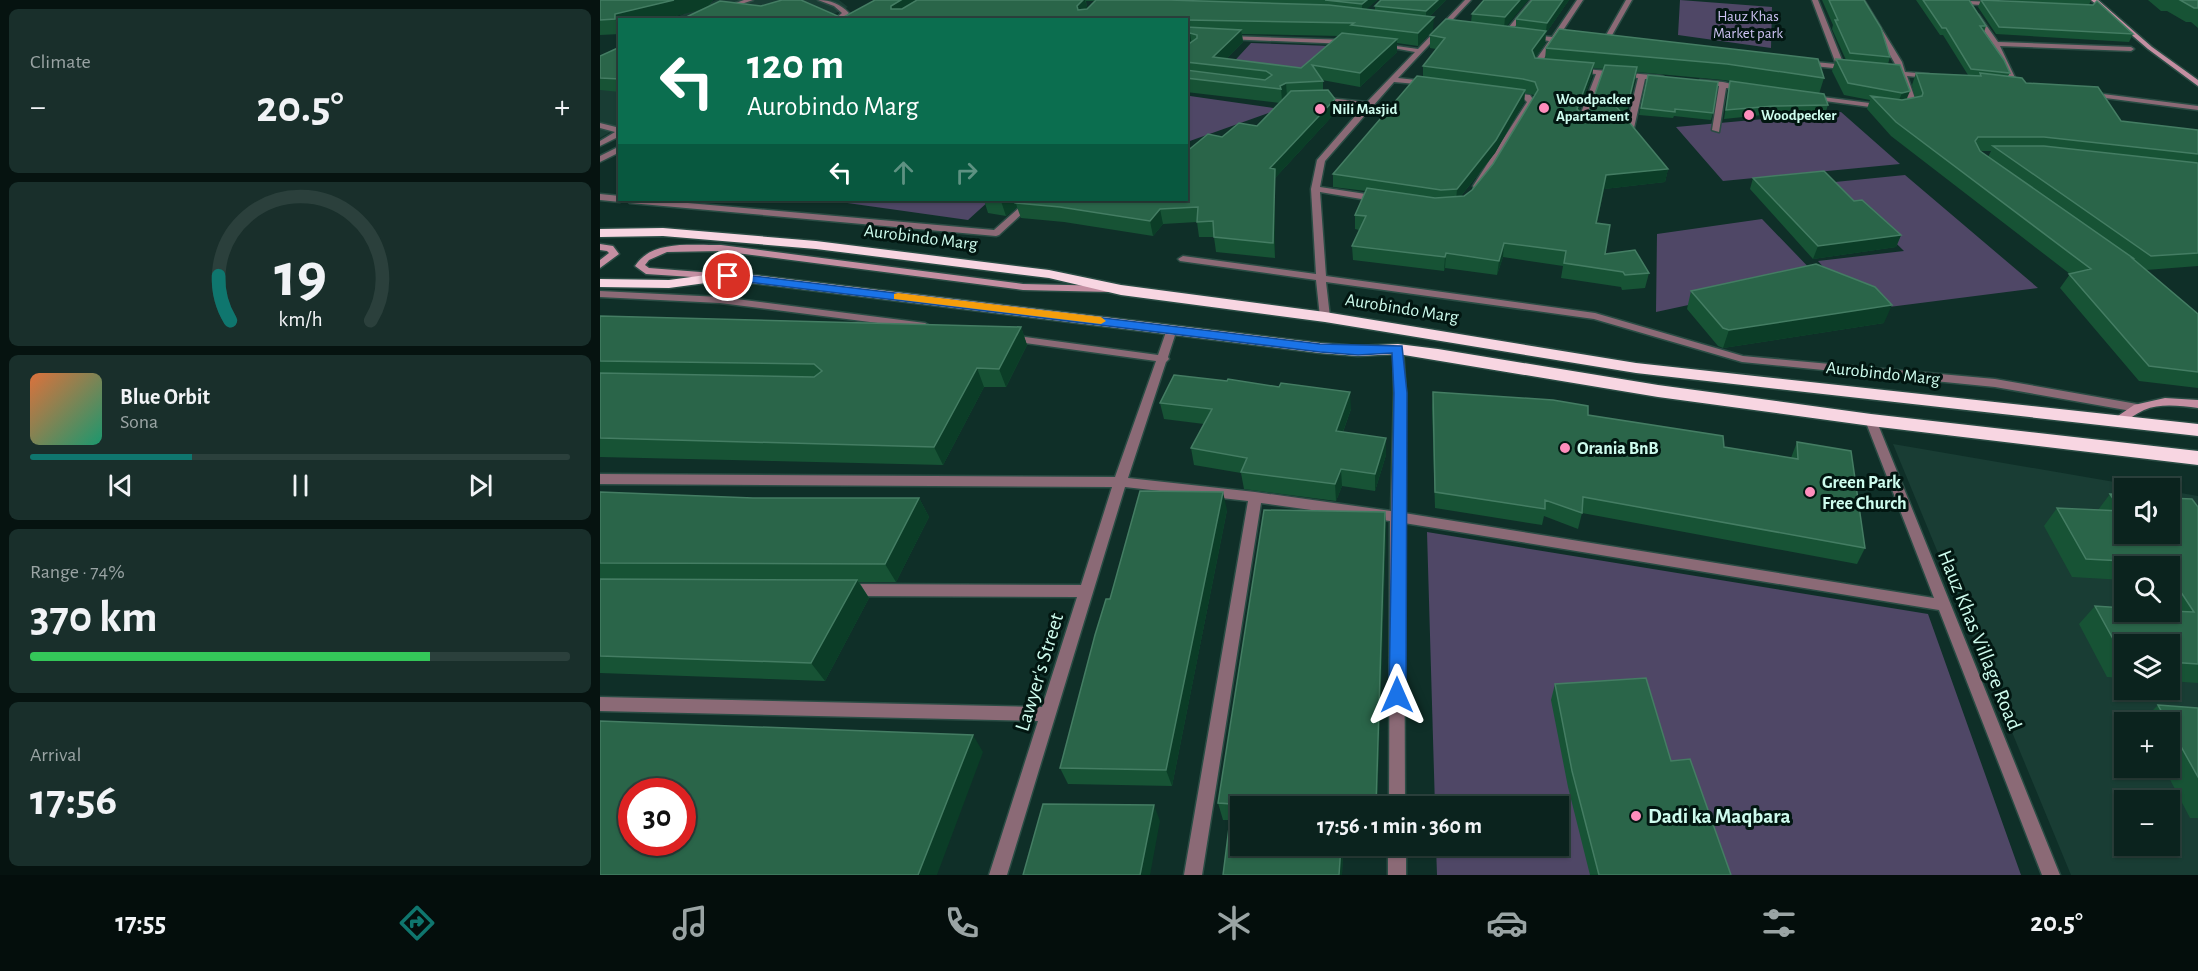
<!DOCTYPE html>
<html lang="en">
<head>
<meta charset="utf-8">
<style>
	body { margin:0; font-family:"Alegreya Sans",sans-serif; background:#192f2b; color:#f1f3f6; height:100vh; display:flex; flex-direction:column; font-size:22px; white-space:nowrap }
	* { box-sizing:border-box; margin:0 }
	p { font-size:20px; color:#9aa4a4 }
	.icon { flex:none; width:33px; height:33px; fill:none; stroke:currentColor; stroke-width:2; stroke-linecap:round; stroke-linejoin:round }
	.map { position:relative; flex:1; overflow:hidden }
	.sheet { display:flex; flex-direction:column; gap:9px; padding:9px; background:#061310; width:600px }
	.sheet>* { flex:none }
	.hud { position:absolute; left:18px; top:18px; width:570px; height:183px; border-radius:0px; box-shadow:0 2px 4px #0004,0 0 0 2px #2b403c; background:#0b6e4f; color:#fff; overflow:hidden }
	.buttons { position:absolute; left:1514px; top:478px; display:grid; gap:12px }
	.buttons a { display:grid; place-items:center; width:66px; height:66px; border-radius:0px; background:#0b231e; box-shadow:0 2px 4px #0004,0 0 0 2px #2b403c; font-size:30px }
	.speed { position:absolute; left:18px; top:778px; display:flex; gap:12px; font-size:30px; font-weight:700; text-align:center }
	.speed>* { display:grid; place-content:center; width:78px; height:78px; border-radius:50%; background:#0b231e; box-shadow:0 2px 4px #0004,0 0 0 2px #2b403c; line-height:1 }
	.speed .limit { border:9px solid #d22; background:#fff; color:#111 }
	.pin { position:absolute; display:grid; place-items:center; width:51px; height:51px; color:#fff; margin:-26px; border:3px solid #fff; border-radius:50%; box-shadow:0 2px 6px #0007 }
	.me { position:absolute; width:66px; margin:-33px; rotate:0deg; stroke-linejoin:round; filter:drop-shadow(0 0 4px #0008) }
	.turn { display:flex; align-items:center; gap:21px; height:126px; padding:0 30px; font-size:27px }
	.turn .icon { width:78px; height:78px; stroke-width:2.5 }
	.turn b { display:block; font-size:42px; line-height:51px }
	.lanes { display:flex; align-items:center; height:57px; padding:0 30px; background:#0003; justify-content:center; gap:30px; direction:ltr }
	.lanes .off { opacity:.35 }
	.big { font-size:45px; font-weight:600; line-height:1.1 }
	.sheet .widget { flex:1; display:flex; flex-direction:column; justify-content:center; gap:9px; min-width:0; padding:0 21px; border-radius:9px; background:#192f2b }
	.sheet .dial { align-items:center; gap:0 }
	.dial svg { height:156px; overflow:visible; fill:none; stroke:#2b403c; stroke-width:7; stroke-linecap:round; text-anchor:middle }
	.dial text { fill:#f1f3f6; stroke:none }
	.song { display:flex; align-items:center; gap:18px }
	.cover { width:72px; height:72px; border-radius:9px; background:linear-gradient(135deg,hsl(20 70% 55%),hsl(160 70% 35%)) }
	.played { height:6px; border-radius:3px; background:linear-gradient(90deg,#0f766e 30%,#2b403c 30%) }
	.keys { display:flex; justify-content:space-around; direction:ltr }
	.heat { display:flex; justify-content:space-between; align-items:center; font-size:33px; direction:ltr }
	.charge { height:9px; border-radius:4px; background:linear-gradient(90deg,#34c759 74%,#2b403c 0) }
	.trip { position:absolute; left:630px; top:796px; width:339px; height:60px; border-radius:0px; background:#0b231e; box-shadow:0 2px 4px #0004,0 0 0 2px #2b403c; font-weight:600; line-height:60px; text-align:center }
	.tabs { display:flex; height:96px; justify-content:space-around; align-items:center; background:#040e0c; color:#9aa4a4 }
	.tabs .icon { width:42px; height:42px }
	.tabs .selected { color:#0f766e }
	.tabs b { font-size:27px; color:#f1f3f6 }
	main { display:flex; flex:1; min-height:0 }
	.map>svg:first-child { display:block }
</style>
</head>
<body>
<main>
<section class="sheet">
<div class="widget"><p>Climate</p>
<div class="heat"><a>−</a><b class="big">20.5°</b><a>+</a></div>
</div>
<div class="widget dial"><svg viewBox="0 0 100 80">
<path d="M14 69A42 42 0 1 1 86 69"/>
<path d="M14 69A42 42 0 0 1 8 46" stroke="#0f766e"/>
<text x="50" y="56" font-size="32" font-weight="700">19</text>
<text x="50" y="72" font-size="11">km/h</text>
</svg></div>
<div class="widget">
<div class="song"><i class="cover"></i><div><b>Blue Orbit</b><p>Sona</p></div></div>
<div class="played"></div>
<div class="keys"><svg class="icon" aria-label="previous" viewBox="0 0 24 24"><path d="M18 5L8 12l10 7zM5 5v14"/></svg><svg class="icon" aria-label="pause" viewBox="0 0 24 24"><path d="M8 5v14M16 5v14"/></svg><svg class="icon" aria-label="next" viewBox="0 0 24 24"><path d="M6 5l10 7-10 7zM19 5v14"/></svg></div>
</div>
<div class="widget"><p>Range · 74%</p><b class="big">370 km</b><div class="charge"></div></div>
<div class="widget"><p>Arrival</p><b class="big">17:56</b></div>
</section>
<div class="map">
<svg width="1598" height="875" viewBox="0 0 1598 875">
	<rect width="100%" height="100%" fill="#0f2f28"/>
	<!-- built -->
	<path fill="#193d34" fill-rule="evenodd" d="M116,0H239L248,7L224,19L70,20Z
		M19,49V127L0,138V60Z
		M1293,444L1555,489H1524V534H1569V491L1598,496V875H1471ZM1524,567H1569V612H1524ZM1524,645H1569V690H1524ZM1524,723H1569V768H1524ZM1524,801H1569V846H1524Z"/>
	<!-- green -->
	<path fill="#4f4766" d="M1080,0L1172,7L1171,48L1078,35Z
		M651,43L730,46L694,76L628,68Z
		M590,96L680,109L587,142L586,100Z
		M1241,112L1300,164L1123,181L1076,127Z
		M1305,175L1438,288L1289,307L1243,289L1218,261L1304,251L1259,207L1225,183Z
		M226,200H390L368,220Z
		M1162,219L1218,277L1056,312L1057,234Z
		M827,532L1328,614L1421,875H837L836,846H958V807H835Z"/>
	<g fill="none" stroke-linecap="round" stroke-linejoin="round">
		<!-- street casing -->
		<g stroke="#2a4c44" stroke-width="3">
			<path id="street" d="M144,0H153L127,9L122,8Z
				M218,0C231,0 240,4 249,13L242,20H234L242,13L234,6Z
				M865,0H871L798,78L825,81L829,83L828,85L794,82L725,161L720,187L779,196L783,199L779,202L720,192L726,276L995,313L1143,356L1395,379L1537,404L1543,408L1537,412L1395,387L1142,362L994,319L726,282L730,317L725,320L720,317L716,280L580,261L578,259L583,256L716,274L711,189L717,160L763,107L718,101L714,99L718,97L767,102L815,52L782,46V44L818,49Z
				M931,0H937L908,35H904V33Z
				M977,0H983L958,38L971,41L968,43L955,42L941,63L948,66V70L934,66L933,64L949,41L926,37L929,35L952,37Z
				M1026,0H1032L1007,44L1002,45L1001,44Z
				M1212,0H1218L1244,65L1252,66V70L1204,65L1200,63L1204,61L1236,64Z
				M1258,0H1264L1302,62L1305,72L1329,74L1333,76L1329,78L1307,76L1317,104L1315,109L1305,111L1301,109L1309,104L1299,75L1283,72L1287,70L1298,71L1294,62Z
				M1369,1L1394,2L1397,4L1394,6L1367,4L1366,3Z
				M1375,15H1379L1398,42L1531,47L1534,49L1531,51L1400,46L1419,86L1415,88L1411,86L1393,44L1374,16Z
				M628,36L748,40L751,42L748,44L626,39L625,38Z
				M974,68L1062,76L1066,78L1062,80L1045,79L1034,128L1030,130L1026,128L1038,78L1003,75L985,123L981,125L977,123L996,74L974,72Z
				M1100,80L1123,82L1149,88L1145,90L1126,88L1119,132L1112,130L1119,86L1100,84Z
				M908,92L930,95L935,102L880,188H874L873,186L927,102L924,99L908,96Z
				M1487,92L1598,106V110L1490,96H1487Z
				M1207,95L1285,105L1289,107L1285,109L1210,99L1206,97Z
				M0,123L20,128V136L0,146V141L15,132L0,128Z
				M20,146V152L0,162V156Z
				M0,194L20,196V200H24L20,202L0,200Z
				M26,200H54L394,230L428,200H437L399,235L396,236L30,203Z
				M0,291L120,297L325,323L330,326L325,329L120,303L0,297Z
				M572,326L577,329L568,357L569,359L566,362L528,478L655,492L791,511L794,393L793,349L798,346L803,349L806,393L804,513L1334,598L1265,420L1271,416L1275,417L1460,875H1442L1339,610L804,523L805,807H789L790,521L661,503L602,875H584L648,501L525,487L407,875H389L438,721L0,711V697L442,707L477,597L247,596L242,594L240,590L242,586L247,584L481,585L512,487L0,484V474L515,477L556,361L410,341L405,338L410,335L558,355L567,329Z
				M788,846H806V875H788Z"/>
		</g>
		<!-- secondary casing -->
		<g stroke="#2a4c44" stroke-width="3">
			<path id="secondary" d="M1491,0H1498L1552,47L1598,80V86L1548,49Z
				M0,244L13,246L19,254L0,268V260L9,253L7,251L0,250Z
				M121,245L423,284L511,286L516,289L511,292L423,290L121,251L67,252L49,260L45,265L49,268L126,274L128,276L123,279L46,274L35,266C52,239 93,246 121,245Z
				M1565,398L1598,400V408C1580,406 1561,403 1544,410C1535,414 1527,421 1518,424L1512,420L1534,405Z"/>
		</g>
		<!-- highway casing -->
		<g stroke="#2a4c44" stroke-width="3">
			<path id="highway" d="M63,228L216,241L449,270L521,285L725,312L1036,363L1598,424V436L1036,373L725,322L521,295L449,278L216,249L63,236L0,237V229Z
				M128,272L720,343L758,346L798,344L838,349L1058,385L1271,414L1598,451V465L1271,426L1058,397L798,354L758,356L720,353L128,280L69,288L0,287V279L69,280Z"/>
		</g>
		<!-- street -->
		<use href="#street" fill="#8b6a76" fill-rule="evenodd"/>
		<!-- secondary -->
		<use href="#secondary" fill="#c48fa2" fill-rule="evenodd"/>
		<!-- highway -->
		<use href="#highway" fill="#f8d6e2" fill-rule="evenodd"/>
	</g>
	<!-- wall -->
	<path fill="#175335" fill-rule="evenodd" d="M0,0H113L109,6L242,18L275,0H777L766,9L775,10V6L846,0L829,17L833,30L818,46L797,43V52L760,87L722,80L723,81V90L735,113L675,178V258L616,252L614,237H599L597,222L563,224L553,236L464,222L421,218L417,207L406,216L388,213L384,200H586L622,137L657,126L680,103L586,92V20H80L102,9L60,20H20V34L0,35ZM486,1H495L487,9ZM642,34L739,36L701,68L626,59L643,42Z
		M928,0L906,26L916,27V19L932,0H969L946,33L945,43L935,58L945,59L946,48L959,29L1224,78L1219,94L1123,80L1037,72L1027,113H1021L1068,169L1065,182L1004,189L997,223L1005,254L1049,273L1045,288L1022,290L1021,287L961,278L963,266L903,257L897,275L845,268L844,271L753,260L752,246L759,230L755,229V215L766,191L733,187V174L823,76V66L836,49L830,48V35L871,22L872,14ZM993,68L1004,69L989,111L982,114L979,111L992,76ZM925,93L934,95V97L893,164L872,190L864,196H861L895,153L924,102Z
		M1222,0H1264L1290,57L1288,64L1307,99L1315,98L1312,85L1316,73L1368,75L1343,35H1340L1316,0H1369L1386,26L1384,32L1410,73L1408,76L1521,121L1598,130V266L1546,270L1598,314V388L1539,381L1460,288L1470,274L1291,136L1267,109L1270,100L1244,95L1232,71L1236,59L1246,60L1232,29L1233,25ZM1380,151H1391L1388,157Z
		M1381,0L1487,5L1397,0H1491L1489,5L1533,34L1529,42L1396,34L1378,7Z
		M1548,0H1598V28L1591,22H1586L1567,11H1561Z
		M20,47V92L0,90V56Z
		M1048,75L1113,113L1111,120L1074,116L1073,118L1039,115Z
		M1130,81L1228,105L1225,114H1172L1124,119Z
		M1153,178L1254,201L1301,235L1296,247L1213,259L1150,189Z
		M1091,291L1284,323L1123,348L1118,346L1087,309Z
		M0,316L421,327L427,345L406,387H384L343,465L0,457Z
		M833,392L988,415L1124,447L1191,458L1197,442L1265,548L1257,564L982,513L978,529L944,516L942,525L835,508L832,408Z
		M560,403L751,409L743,432L786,455L775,491L742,486L736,501L644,489L641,473L594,465L591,448L604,424L564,419Z
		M0,492L153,498H319L329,517L296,582H259L269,598L225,681L0,673Z
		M1510,494L1598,507V683L1569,681V645H1524V678L1507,677L1479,624L1495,606L1569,612V567H1524V580L1472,577L1444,526L1457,508L1498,510Z
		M627,510L572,786L468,784L460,768L510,599Z
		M664,510L785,512L786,530L777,807H640V846H743L742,875H623L630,820H623L618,803Z
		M955,684L1071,761L1131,875H990L968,787L951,700Z
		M1558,705L1598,708V818H1590L1564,768H1569V723H1540Z"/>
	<!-- shaded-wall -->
	<path fill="#0b3d27" d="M74,0H113L107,8L60,20H20V28L15,19V14Z
		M301,0H325L296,20L291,9V6Z
		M483,0H485L488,10L479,18L477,6Z
		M767,0H777L762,13V4Z
		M838,0H846L826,20V11Z
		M920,0H928L904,29L905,17Z
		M963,0H969L946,33L945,43L931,63L932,50L946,31L947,23Z
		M834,17L833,30L818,46V33Z
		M641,30L643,42L619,66L613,57Z
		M590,33L592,46L586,49V35Z
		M797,39V52L760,87V73Z
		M994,63L992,76L975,122L977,109Z
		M1037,67L1035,80L1027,113L1029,100Z
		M686,83L687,97L682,100L681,89L680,86Z
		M925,90L924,102L895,153L856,202L857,189Z
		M1310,91L1305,103L1297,105L1302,93Z
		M735,99V113L675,178V258L670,168Z
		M1068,169L1065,182L1004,189L994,237L1006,175Z
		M403,200H425L416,203L417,207L406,216L401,201Z
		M560,209L563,224L553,236L550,221Z
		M1301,235L1296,247L1213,259L1218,246Z
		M904,243L903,257L897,275L899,261Z
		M846,253L845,268L844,271L845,257Z
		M1292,305L1284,323L1123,348L1129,330Z
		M421,327L427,345L406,387L399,369Z
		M377,368L384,387L343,465L334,447Z
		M750,392L751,409L737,448L736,431Z
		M786,438V455L775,491V474Z
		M741,469L742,486L736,501L735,484Z
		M623,492L627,510L572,786L566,770Z
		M319,498L329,517L296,582L285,564Z
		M785,512L786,530L777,807H776Z
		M257,580L269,598L225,681L211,663Z
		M373,735L383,752L337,875H318Z
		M554,805L560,821L550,875H540Z
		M741,846H743L742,875H739Z"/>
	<!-- building -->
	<path fill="#2a6549" stroke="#447d63" stroke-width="1.5" fill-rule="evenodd" d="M0,0H74L15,14V19L0,20Z
		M182,0H201L242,18L275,0H301L291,6V9H302L317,0H483L477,6L478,10L487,9L496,0H569L729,5L834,17L818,33L751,25L754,23L586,20H80L120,1L161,6Z
		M725,0H767L762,4Z
		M781,0H838L826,11L775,6Z
		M884,0H920L905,17L872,14Z
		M932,0H963L947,23L916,19Z
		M1229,0H1264L1281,28L1290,57L1250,53L1235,20H1238Z
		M1323,0H1369L1386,26H1380L1404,60L1410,73L1371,69L1346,28H1342Z
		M1381,0L1493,5L1497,1L1533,34L1399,27Z
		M1580,0H1598V8H1594Z
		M846,19L946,31L932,50L935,58L994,63L977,109L982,114L989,111L1005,65L1037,67L1029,100L1009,98L1068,169L1006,175L996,223L1010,225L1005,254L1035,250L1049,273L1025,275L1023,272L964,263L966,251L904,243L899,261L846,253L845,257L752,246L766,216L755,215L767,188L835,198L864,196L872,190L893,164L938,90L935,82L923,79L823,66L845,38L830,35Z
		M586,27L641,30L613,57L701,68L742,33L797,39L760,73L712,65L723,81L686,83L680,86L681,89L586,78V70L665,80L672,75L666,71L586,62V46L597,38V35L590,33L586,35Z
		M959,29L1218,59L1224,78L1127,64L946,48Z
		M20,47V79L0,78V56Z
		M1236,59L1300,65L1310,91L1302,93L1248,83Z
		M1316,73L1381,76L1380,73L1422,78L1426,83L1498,87L1521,121L1598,130V154L1444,137H1378L1375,141L1380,151L1533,258H1532L1598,314V372L1549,366L1469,274L1491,269L1296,122L1271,96L1302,100L1322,96L1323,93Z
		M1048,75L1118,82L1113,113L1075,109V112L1041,108Z
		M817,76L925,90L896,140L857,189L841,190L733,174Z
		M1130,81L1224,94L1228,105L1174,106L1126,110Z
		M728,90L735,99L670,168L675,169L673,243L614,237L613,221L597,222L598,207L560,209L550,221L460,207L416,203L420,200H586V152L608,134L622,137L639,123L657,126L691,91Z
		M1393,146H1444L1598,163V253L1551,256Z
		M1224,171L1254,201L1262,200L1301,235L1218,246L1153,178Z
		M1216,264L1275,287L1292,305L1129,330L1123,328L1091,291Z
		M0,316L421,327L399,369L377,368L334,447L0,438V373L214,377L222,371L214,364L0,361Z
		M574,375L627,381L628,379L679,387L681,383L750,392L736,431L786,438L775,474L741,469L735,484L641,472L647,458L591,448L612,409L560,403Z
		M833,392L953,400L988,406V415L1123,436L1124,447L1198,459L1197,442L1251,451L1265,548L983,497L982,513L945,500V509L835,492Z
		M540,491L623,492L566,770L460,768L495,635L506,599H510Z
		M0,492L153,498H319L285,564L0,563Z
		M1510,494L1524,495V534H1569V498L1592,499L1598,507V664L1569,662V645H1524V659L1495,606L1524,608V612H1569V611L1594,612L1569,574V567H1565L1562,563L1486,559L1457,508L1521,511Z
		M664,510L785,512L776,806L743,805V807H640V846H741L739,875H623L632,804L618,803Z
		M0,579L257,580L211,663L0,656Z
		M1046,678L1071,761L1090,759L1131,875H999L972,771L955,684Z
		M1558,705L1598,708V777L1569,725V723H1568Z
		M0,721L373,735L318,875H0ZM32,792H82V843H32Z
		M443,804L554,805L540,875H423Z"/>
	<!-- route -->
	<path fill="#1a73e8" stroke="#114b97" stroke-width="1.5" d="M128,273L720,344L802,346L807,393L806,695L803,701L797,703L791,701L789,695L794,393L792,353L758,355L720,352L124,279V274Z"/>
	<!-- slow -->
	<path fill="#f59e0b" d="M298,293L501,317L506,321L501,324L294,299V294Z"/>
	<!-- markers -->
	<g fill="#fe8ebc" stroke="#021611" stroke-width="2">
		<circle cx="944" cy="108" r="6"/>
		<circle cx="720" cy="109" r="6"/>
		<circle cx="1149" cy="115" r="6"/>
		<circle cx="965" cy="448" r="6"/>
		<circle cx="1210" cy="492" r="6"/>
		<circle cx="1036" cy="816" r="6"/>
	</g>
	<g text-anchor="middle" stroke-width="6" stroke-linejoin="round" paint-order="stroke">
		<!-- far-park labels -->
		<g font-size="15" fill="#cfc4f5" stroke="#021611">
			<text x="1148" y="21">Hauz Khas<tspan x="1148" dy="17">Market park</tspan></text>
		</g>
		<!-- far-poi labels -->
		<g font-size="15" font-weight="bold" fill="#cefcee" stroke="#021611" text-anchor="start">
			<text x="956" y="104">Woodpacker<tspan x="956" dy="17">Apartament</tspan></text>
			<text x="732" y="114">Nili Masjid</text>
			<text x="1161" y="120">Woodpecker</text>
		</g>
		<!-- street labels -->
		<g font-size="18" fill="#cefcee" stroke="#021611">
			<text transform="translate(321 237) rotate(7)" y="6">Aurobindo Marg</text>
			<text transform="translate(802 308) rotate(9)" y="6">Aurobindo Marg</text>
			<text transform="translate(1283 373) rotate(6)" y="6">Aurobindo Marg</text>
		</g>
		<!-- poi labels -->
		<g font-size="18" font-weight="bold" fill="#cefcee" stroke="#021611" text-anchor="start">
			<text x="977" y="454">Orania BnB</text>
			<text x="1222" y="488">Green Park<tspan x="1222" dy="21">Free Church</tspan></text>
		</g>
		<!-- near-street labels -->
		<g font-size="21" fill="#cefcee" stroke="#021611">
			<text transform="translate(1380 640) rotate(68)" y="7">Hauz Khas Village Road</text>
			<text transform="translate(439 672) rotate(-73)" y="7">Lawyer's Street</text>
		</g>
		<!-- near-poi labels -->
		<g font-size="21" font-weight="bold" fill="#cefcee" stroke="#021611" text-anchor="start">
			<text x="1048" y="823">Dadi ka Maqbara</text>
		</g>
	</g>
</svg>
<div class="buttons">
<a><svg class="icon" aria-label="sound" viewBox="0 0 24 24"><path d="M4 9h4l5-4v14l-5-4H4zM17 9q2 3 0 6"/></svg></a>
<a><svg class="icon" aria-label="search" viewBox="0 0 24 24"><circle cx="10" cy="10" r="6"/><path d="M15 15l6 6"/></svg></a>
<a><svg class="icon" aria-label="layers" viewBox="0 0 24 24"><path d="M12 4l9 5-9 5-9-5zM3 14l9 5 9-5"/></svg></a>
<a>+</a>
<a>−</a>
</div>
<div class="speed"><div class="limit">30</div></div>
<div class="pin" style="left:128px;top:276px;background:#d93025"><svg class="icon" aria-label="arrive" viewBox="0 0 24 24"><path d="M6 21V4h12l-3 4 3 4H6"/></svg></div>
<svg class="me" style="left:797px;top:695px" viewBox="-20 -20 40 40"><path d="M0-17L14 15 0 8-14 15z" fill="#1a73e8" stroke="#fff" stroke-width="4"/></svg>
<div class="trip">17:56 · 1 min · 360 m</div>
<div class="hud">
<div class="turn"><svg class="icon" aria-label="left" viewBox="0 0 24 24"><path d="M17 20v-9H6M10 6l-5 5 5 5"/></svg><div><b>120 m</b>Aurobindo Marg</div></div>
<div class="lanes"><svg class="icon" aria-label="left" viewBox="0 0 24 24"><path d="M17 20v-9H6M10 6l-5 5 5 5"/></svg><svg class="icon off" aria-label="ahead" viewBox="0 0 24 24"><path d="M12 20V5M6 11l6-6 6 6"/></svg><svg class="icon off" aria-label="right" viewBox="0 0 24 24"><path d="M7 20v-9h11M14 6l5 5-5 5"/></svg></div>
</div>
</div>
</main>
<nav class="tabs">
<b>17:55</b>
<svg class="icon selected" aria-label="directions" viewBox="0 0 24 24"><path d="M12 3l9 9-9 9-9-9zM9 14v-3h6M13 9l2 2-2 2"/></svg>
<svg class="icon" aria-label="music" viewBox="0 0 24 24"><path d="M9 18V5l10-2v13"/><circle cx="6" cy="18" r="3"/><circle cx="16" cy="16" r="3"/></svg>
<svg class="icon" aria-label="phone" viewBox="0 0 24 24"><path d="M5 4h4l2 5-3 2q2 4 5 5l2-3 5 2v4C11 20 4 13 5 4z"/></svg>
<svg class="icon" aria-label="climate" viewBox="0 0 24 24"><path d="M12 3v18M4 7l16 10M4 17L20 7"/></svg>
<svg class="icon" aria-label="car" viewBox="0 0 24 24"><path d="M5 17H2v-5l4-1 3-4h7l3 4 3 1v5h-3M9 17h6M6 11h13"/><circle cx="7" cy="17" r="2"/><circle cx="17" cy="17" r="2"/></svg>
<svg class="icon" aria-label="filters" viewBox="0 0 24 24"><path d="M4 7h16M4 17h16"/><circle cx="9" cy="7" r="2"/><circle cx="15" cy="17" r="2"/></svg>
<b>20.5°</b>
</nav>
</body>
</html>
